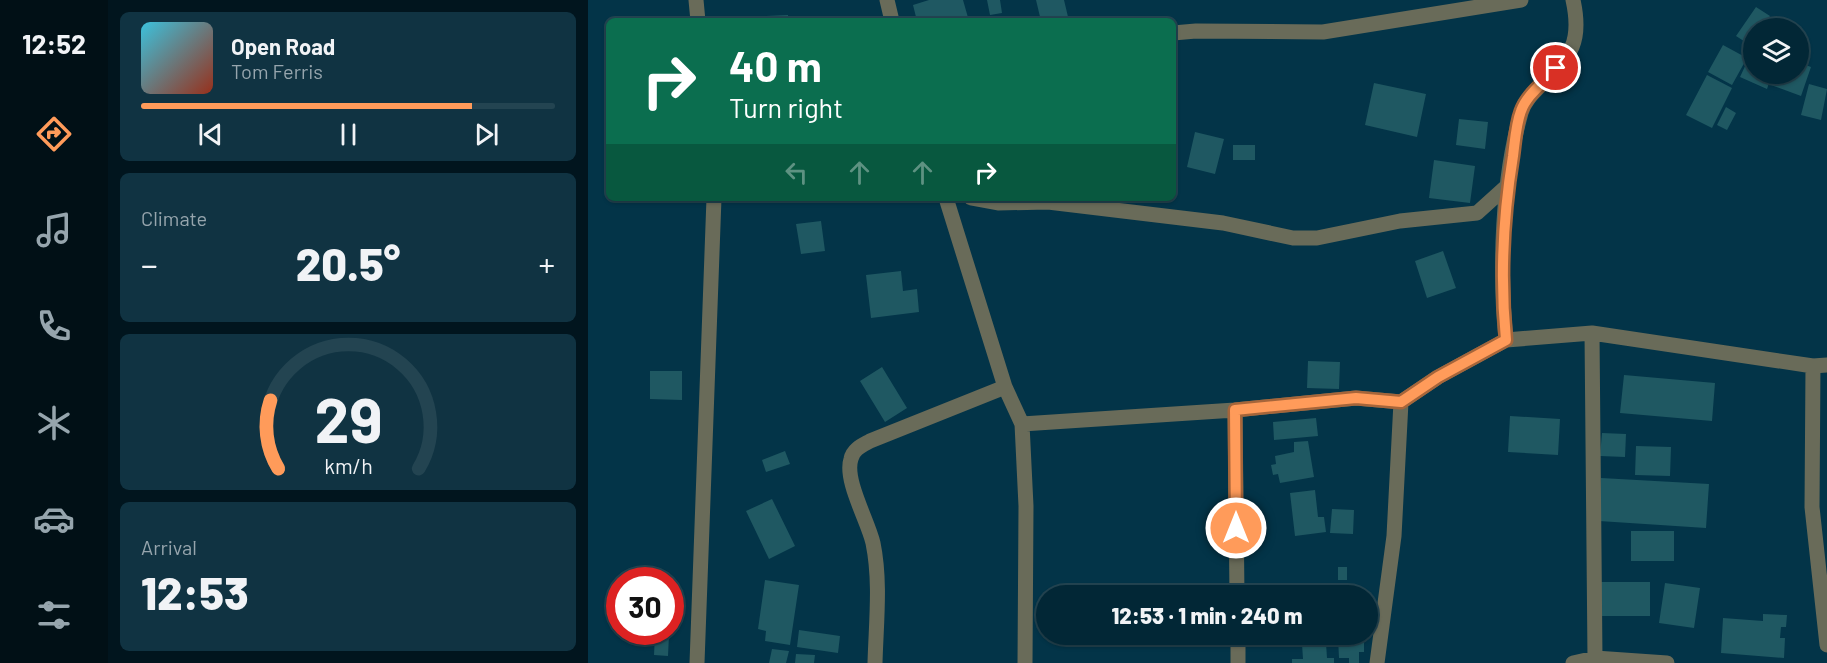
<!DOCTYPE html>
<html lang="en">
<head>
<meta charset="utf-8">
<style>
	body { margin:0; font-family:Barlow,sans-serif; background:#103342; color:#f1f3f6; height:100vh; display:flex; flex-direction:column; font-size:22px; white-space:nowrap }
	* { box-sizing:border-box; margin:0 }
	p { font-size:20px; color:#96a5ad }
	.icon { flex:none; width:33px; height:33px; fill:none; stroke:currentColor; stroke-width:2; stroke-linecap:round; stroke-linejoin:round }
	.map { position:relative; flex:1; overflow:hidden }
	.sheet { display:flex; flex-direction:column; gap:12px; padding:12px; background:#01151e; width:480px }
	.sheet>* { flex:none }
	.top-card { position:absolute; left:18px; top:18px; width:570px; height:183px; border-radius:9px; box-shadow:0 2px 4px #0004,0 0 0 2px #234451; background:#0b6e4f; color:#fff; overflow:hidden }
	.fabs { position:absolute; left:1155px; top:18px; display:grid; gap:12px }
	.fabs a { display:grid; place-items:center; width:66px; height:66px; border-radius:50%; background:#022736; box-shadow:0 2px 4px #0004,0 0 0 2px #234451; font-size:30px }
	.speed { position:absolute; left:18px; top:567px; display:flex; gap:12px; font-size:30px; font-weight:700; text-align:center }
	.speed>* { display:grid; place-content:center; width:78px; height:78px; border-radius:50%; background:#022736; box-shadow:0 2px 4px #0004,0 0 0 2px #234451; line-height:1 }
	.speed .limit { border:9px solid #d22; background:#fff; color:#111 }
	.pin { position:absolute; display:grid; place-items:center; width:51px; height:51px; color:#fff; margin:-26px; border:3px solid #fff; border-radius:50%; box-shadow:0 2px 6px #0007 }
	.me { position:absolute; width:66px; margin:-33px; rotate:0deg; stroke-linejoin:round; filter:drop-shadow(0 0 4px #0008) }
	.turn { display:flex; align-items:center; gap:21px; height:126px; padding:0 24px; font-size:27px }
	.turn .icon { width:78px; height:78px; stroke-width:2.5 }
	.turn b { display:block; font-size:42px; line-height:51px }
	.lanes { display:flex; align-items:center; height:57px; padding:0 24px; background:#0003; justify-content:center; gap:30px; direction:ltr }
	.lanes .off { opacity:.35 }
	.big { font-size:45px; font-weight:800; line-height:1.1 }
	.sheet .tile { flex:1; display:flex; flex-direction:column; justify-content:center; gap:9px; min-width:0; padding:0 21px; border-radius:9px; background:#103342 }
	.sheet .dial { align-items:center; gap:0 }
	.dial svg { height:156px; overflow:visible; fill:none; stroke:#234451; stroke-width:7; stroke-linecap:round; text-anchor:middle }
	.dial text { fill:#f1f3f6; stroke:none }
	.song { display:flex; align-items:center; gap:18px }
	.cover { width:72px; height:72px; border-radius:9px; background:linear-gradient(135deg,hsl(190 70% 55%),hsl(10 70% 35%)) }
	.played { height:6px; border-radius:3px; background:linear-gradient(90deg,#ff9b5a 80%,#234451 80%) }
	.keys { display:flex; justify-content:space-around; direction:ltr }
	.heat { display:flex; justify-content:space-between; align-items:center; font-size:33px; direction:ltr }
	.trip { position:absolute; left:448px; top:585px; width:342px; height:60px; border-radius:30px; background:#022736; box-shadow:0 2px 4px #0004,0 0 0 2px #234451; font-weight:800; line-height:60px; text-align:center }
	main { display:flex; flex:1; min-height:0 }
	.tabs { display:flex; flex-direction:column; width:108px; justify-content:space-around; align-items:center; background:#011016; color:#96a5ad }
	.tabs .icon { width:42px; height:42px }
	.tabs .current { color:#ff9b5a }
	.tabs b { font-size:27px; color:#f1f3f6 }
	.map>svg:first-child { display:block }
</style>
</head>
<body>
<main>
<nav class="tabs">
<b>12:52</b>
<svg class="icon current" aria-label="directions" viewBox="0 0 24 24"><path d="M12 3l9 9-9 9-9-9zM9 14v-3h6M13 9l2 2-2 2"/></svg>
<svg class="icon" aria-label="music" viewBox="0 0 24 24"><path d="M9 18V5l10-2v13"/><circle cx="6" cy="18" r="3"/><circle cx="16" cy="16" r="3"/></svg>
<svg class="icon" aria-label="phone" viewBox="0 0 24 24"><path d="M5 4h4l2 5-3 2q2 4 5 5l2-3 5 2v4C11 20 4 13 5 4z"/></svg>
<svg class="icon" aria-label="climate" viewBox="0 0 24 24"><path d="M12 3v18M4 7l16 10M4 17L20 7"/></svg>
<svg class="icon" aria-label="car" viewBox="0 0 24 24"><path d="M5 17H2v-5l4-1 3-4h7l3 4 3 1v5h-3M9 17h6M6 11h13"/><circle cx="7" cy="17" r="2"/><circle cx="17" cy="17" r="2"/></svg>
<svg class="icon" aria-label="filters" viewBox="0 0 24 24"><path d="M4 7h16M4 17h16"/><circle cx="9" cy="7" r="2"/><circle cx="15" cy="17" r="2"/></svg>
</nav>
<section class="sheet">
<div class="tile">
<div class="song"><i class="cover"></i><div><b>Open Road</b><p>Tom Ferris</p></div></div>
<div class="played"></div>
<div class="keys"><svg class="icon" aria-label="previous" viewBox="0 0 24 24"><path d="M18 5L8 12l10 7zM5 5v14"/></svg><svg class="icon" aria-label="pause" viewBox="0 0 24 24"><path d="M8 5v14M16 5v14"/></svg><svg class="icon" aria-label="next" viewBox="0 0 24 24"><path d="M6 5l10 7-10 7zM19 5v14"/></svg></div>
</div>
<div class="tile"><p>Climate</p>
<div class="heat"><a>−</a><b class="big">20.5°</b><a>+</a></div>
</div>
<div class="tile dial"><svg viewBox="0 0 100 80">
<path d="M14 69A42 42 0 1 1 86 69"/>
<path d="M14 69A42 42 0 0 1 10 34" stroke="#ff9b5a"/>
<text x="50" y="56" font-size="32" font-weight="700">29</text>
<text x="50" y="72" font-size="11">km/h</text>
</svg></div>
<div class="tile"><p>Arrival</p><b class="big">12:53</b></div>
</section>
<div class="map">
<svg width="1239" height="663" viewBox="0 0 1239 663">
	<rect width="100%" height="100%" fill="#033448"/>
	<!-- building -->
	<path fill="#1f5862" d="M341,0H375L381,21H329L325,5Z
		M399,0H412L414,13L402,15Z
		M448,0H476L481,21H453Z
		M1168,7L1182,16L1174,28H1166V40L1162,45L1148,36Z
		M200,15V21H178V16Z
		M1135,45L1159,58L1144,85L1120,72Z
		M1166,47V74H1184L1179,89L1152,77Z
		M1210,62L1223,67L1213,96L1183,85L1187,74H1210Z
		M1119,75L1144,88L1124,128L1098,115Z
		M786,83L838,94L829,137L777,125Z
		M1221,84L1239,89L1233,120L1213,115Z
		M1138,107L1148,113L1139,130L1129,125Z
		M871,119L900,122L897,149L868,145Z
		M607,132L636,139L627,174L599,167Z
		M645,145H667V160H645Z
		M846,160L887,166L882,203L841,198Z
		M233,221L237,251L213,254L208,224Z
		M855,251L868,288L839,298L827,261Z
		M313,271L315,291L329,289L331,312L283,318L278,275Z
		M720,361L752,362L751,389L719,388Z
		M294,367L319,408L297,422L272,381Z
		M62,371H94V400L62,399Z
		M1036,375L1127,383L1124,421L1032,413Z
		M922,416L972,419L970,455L920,452Z
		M728,418L730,436L686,440L685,422Z
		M1014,433L1038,434L1037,457L1012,456Z
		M720,441L726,477L692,483L690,474L685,475L683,465L688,464L687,456L706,452V442Z
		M1048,446L1083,447L1082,476L1047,475Z
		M197,451L202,464L178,472L174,460Z
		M1013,478L1121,484L1118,528L1011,521Z
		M727,490L730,517H736L738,532L707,536L702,493Z
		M184,499L207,546L181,559L158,511Z
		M744,509L766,510L765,534L742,533Z
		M1043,531H1086V561H1043Z
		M750,567H759V580H750Z
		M44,569L59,571L58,580H43Z
		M177,580L211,585L202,645L177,641L178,631L170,629Z
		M1011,582H1062V616H1011Z
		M1077,583L1112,588L1106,628L1071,623Z
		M716,585V596H684V586Z
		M1175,614L1199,615L1198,627H1193L1192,638H1197L1196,658L1133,653L1135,618L1175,621Z
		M211,630L252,636L250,653L209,647Z
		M67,634L81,635L80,656L66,655Z
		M776,637V652H771V663H761V658H751L750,638Z
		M738,643L739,658H746V663H704V659H715L714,644Z
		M184,649L201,651L198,663H181Z
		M208,654L227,655L226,663H207Z"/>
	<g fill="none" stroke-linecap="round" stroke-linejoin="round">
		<!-- minor -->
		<path stroke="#696b59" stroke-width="15" d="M108,0L110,21
			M299,0L304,21
			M585,33L608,31L735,32L933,0
			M358,198L417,387L434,424L438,506L437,663
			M383,198L410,203L460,202L635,223L705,238H729L812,221L889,213L920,185
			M1004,333L1007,658
			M918,340C911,271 914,180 933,113C936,101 946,92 954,84C984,55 994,41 985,0
			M1225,366L1224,507L1239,645
			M647,410L649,596
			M434,424L647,410L768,398L813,402L850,377L918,340L1004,333L1225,366L1239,365
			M650,634V663
			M109,663L126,198
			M287,663C288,624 293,582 285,543C280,521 256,480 263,459C265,449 275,445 282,441L417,387
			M789,663L806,536L813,402
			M985,663L1007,658L1079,663"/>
	</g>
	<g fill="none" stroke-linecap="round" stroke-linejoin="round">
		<!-- route casing -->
		<g stroke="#a6653a" stroke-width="15">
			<path id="route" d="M648,528L647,410L768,398L813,402L850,377L918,340C912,279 915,217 925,156C927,141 928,124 933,111C939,94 957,82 968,68"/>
		</g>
		<!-- route -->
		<use href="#route" stroke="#ff9b5a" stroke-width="10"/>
	</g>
</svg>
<div class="fabs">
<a><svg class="icon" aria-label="layers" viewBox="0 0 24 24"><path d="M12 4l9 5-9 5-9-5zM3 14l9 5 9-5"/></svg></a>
</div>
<div class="speed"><div class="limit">30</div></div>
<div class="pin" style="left:968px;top:68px;background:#d93025"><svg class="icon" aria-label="arrive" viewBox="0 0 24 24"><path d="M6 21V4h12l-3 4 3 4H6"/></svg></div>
<svg class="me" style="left:648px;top:528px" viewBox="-20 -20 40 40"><circle r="17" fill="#ff9b5a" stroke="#fff" stroke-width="3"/><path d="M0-11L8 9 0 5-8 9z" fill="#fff"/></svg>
<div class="trip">12:53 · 1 min · 240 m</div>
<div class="top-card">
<div class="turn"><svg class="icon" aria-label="right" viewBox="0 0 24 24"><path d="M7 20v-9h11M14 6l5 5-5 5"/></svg><div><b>40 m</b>Turn right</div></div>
<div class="lanes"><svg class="icon off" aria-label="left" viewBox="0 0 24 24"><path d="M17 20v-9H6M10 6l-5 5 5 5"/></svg><svg class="icon off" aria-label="ahead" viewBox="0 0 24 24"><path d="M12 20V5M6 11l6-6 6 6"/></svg><svg class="icon off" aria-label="ahead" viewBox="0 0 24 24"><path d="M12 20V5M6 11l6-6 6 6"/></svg><svg class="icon" aria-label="right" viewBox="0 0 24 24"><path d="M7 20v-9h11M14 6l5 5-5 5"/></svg></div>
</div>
</div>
</main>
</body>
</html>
